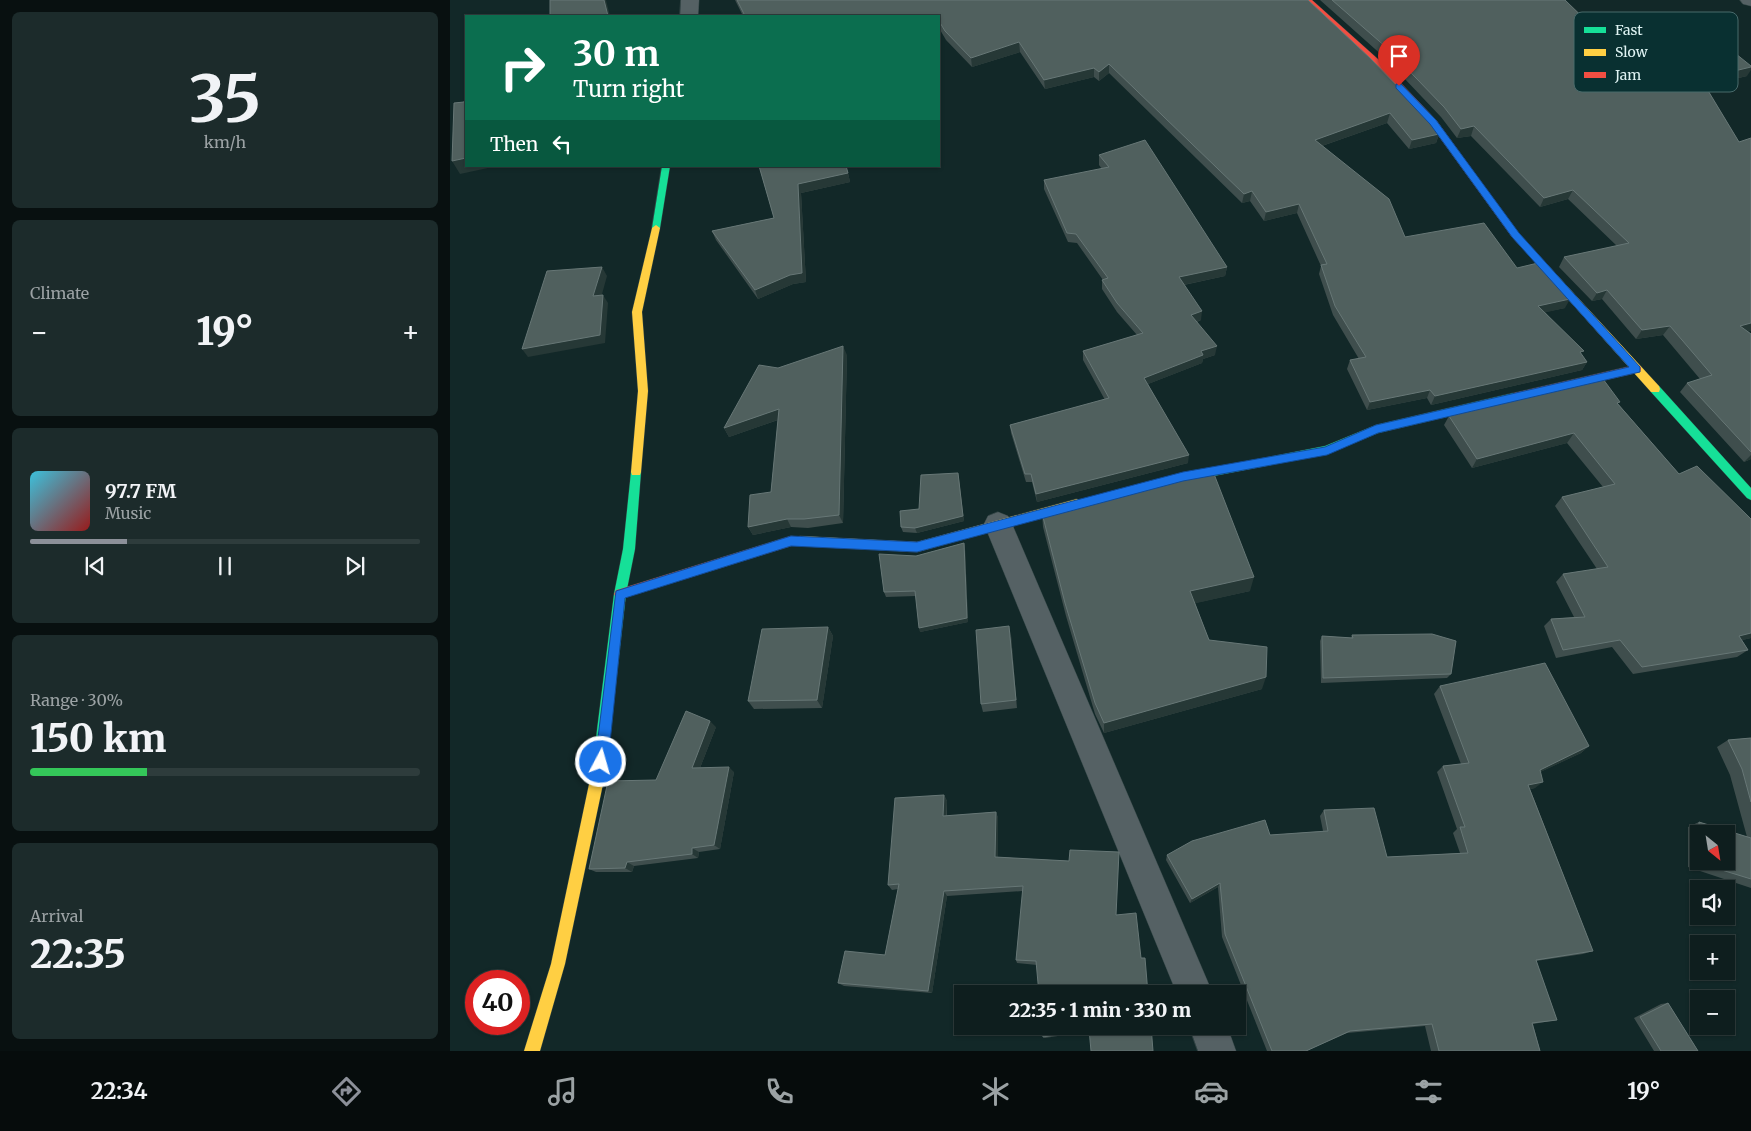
<!DOCTYPE html>
<html lang="en">
<head>
<meta charset="utf-8">
<style>
	body { margin:0; font-family:Merriweather,serif; background:#1c2b2b; color:#f1f3f6; height:100vh; display:flex; flex-direction:column; font-size:19px; white-space:nowrap }
	* { box-sizing:border-box; margin:0 }
	p { font-size:16px; color:#9ba2a4 }
	.icon { flex:none; width:28px; height:28px; fill:none; stroke:currentColor; stroke-width:2; stroke-linecap:round; stroke-linejoin:round }
	.map { position:relative; flex:1; overflow:hidden }
	.side { display:flex; flex-direction:column; gap:12px; padding:12px; background:#081010; width:450px }
	.side>* { flex:none }
	.hud { position:absolute; left:15px; top:15px; width:475px; height:152px; border-radius:0px; box-shadow:0 1px 4px #0004,0 0 0 1px #2e3c3c; background:#0b6e4f; color:#fff; overflow:hidden }
	.needle { width:32px; rotate:150deg }
	.buttons { position:absolute; left:1240px; top:825px; display:grid; gap:10px }
	.buttons a { display:grid; place-items:center; width:45px; height:45px; border-radius:0px; background:#0e1e1e; box-shadow:0 1px 4px #0004,0 0 0 1px #2e3c3c; font-size:25px }
	.speed { position:absolute; left:15px; top:970px; display:flex; gap:10px; font-size:25px; font-weight:700; text-align:center }
	.speed>* { display:grid; place-content:center; width:65px; height:65px; border-radius:50%; background:#0e1e1e; box-shadow:0 1px 4px #0004,0 0 0 1px #2e3c3c; line-height:1 }
	.speed .limit { border:8px solid #d22; background:#fff; color:#111 }
	.pin { position:absolute; display:grid; place-items:center; width:42px; height:42px; color:#fff; margin:-51px -21px; border-radius:50% 50% 50% 0; rotate:-45deg; box-shadow:0 0 5px #0007 }
	.pin .icon { rotate:45deg }
	.me { position:absolute; width:55px; margin:-28px; rotate:6deg; stroke-linejoin:round; filter:drop-shadow(0 0 4px #0008) }
	.turn { display:flex; align-items:center; gap:18px; height:105px; padding:0 25px; font-size:22px }
	.turn .icon { width:65px; height:65px; stroke-width:2.5 }
	.turn b { display:block; font-size:35px; line-height:42px }
	.then { display:flex; align-items:center; height:48px; padding:0 25px; background:#0003; gap:10px; font-size:19px }
	.big { font-size:38px; font-weight:800; line-height:1.1 }
	.side .card { flex:1; display:flex; flex-direction:column; justify-content:center; gap:8px; min-width:0; padding:0 18px; border-radius:8px; background:#1c2b2b }
	.side .dial { align-items:center; gap:0 }
	.dial b { font-size:65px; line-height:1 }
	.song { display:flex; align-items:center; gap:15px }
	.cover { width:60px; height:60px; border-radius:8px; background:linear-gradient(135deg,hsl(190 70% 55%),hsl(0 70% 35%)) }
	.played { height:5px; border-radius:2px; background:linear-gradient(90deg,#8c9099 25%,#2e3c3c 25%) }
	.keys { display:flex; justify-content:space-around; direction:ltr }
	.heat { display:flex; justify-content:space-between; align-items:center; font-size:28px; direction:ltr }
	.charge { height:8px; border-radius:4px; background:linear-gradient(90deg,#34c759 30%,#2e3c3c 0) }
	.trip { position:absolute; left:504px; top:985px; width:292px; height:50px; border-radius:0px; background:#0e1e1e; box-shadow:0 1px 4px #0004,0 0 0 1px #2e3c3c; font-weight:800; line-height:50px; text-align:center }
	.tabs { display:flex; height:80px; justify-content:space-around; align-items:center; background:#060c0c; color:#9ba2a4 }
	.tabs .icon { width:35px; height:35px }
	.tabs .active { color:#8c9099 }
	.tabs b { font-size:22px; color:#f1f3f6 }
	main { display:flex; flex:1; min-height:0 }
	.map>svg:first-child { display:block }
</style>
</head>
<body>
<main>
<section class="side">
<div class="card dial"><b>35</b><p>km/h</p></div>
<div class="card"><p>Climate</p>
<div class="heat"><a>−</a><b class="big">19°</b><a>+</a></div>
</div>
<div class="card">
<div class="song"><i class="cover"></i><div><b>97.7 FM</b><p>Music</p></div></div>
<div class="played"></div>
<div class="keys"><svg class="icon" aria-label="previous" viewBox="0 0 24 24"><path d="M18 5L8 12l10 7zM5 5v14"/></svg><svg class="icon" aria-label="pause" viewBox="0 0 24 24"><path d="M8 5v14M16 5v14"/></svg><svg class="icon" aria-label="next" viewBox="0 0 24 24"><path d="M6 5l10 7-10 7zM19 5v14"/></svg></div>
</div>
<div class="card"><p>Range · 30%</p><b class="big">150 km</b><div class="charge"></div></div>
<div class="card"><p>Arrival</p><b class="big">22:35</b></div>
</section>
<div class="map">
<svg width="1301" height="1051" viewBox="0 0 1301 1051">
	<rect width="100%" height="100%" fill="#122828"/>
	<g fill="none" stroke-linecap="round" stroke-linejoin="round">
		<!-- street casing -->
		<g stroke="#304343" stroke-width="1">
			<path id="street" d="M231,0H249L248,16H230Z
				M1290,0H1301V6L1293,4Z
				M548,512L558,516L562,524L763,994H727L534,524L538,516Z
				M739,1026H777L786,1051H748Z"/>
		</g>
		<!-- fast casing -->
		<g stroke="#304343" stroke-width="1">
			<path id="fast" d="M212,166H220L210,228L206,231L202,228Z
				M1205,385L1209,386L1301,488V500L1297,498L1201,392L1200,389L1201,386Z
				M1064,393L1069,397L1068,400L928,433L877,454L717,485L713,484L712,481L713,478L717,477L875,446L926,425Z
				M186,468L190,469L191,472L185,549L176,594L156,770L154,775L149,777L144,775L142,770L164,594L173,549L181,472L182,469Z"/>
		</g>
		<!-- slow casing -->
		<g stroke="#304343" stroke-width="1">
			<path id="slow" d="M206,225L210,228L192,312L198,391L191,472L190,475H182L181,472L188,391L182,312L202,228Z
				M1079,247L1082,248L1209,386L1210,389L1209,392H1201L1076,252V248Z
				M627,499L631,501L633,504L631,507L467,552L350,546L346,544L344,541L346,538L350,536L467,542Z
				M149,763L154,765L156,770L115,964L90,1051H74L101,964L142,770L144,765Z"/>
		</g>
		<!-- jam casing -->
		<g stroke="#304343" stroke-width="1">
			<path id="jam" d="M854,0H862L929,60L986,120L1068,233L1082,248V252H1076L1062,237L980,124L923,64Z
				M1186,365L1190,366L1191,369L1190,372L1064,401L1059,397L1064,393Z
				M341,536L354,538L356,541L354,544L341,546L170,599L166,598L164,594L166,590L170,589Z"/>
		</g>
		<!-- street -->
		<use href="#street" fill="#556164" fill-rule="evenodd"/>
		<!-- fast -->
		<use href="#fast" fill="#16e098" fill-rule="evenodd"/>
		<!-- slow -->
		<use href="#slow" fill="#ffcf43" fill-rule="evenodd"/>
		<!-- jam -->
		<use href="#jam" fill="#f24e42" fill-rule="evenodd"/>
	</g>
	<!-- wall -->
	<path fill="#3f4e4d" d="M285,0H858L989,134L986,143L959,149L937,123L872,146L955,237L1067,268L1115,308L1095,312L1137,362L1132,370L981,405L977,398L917,410L897,369L900,360L909,359L883,315L869,274L871,266L847,213L814,221L800,201L792,203L659,73L649,81L644,77L595,89L570,52L522,67L496,40L489,28V16H293Z
		M870,0H1115L1149,33H1201L1205,25L1297,76L1255,86L1289,142L1301,138V331H1298L1301,334V459L1294,462L1230,392L1237,383L1250,379L1213,335L1186,339L1152,299L1142,301L1109,267L1114,257L1167,246L1118,199L1090,207L1021,136L1007,138L991,117L934,57Z
		M649,155L777,267L775,276L734,285L751,320L747,322L765,355L753,359L752,363L698,384L738,463L587,502L582,482H576L561,433L560,425L655,400L633,360V351L687,335L667,312L652,289V280H653L627,243L618,242L594,189V180L652,169L649,165Z
		M309,166L398,173L400,182L351,193L356,282L343,284L308,299L266,240L262,231L324,218Z
		M397,355L393,523L358,528L341,527L303,535L298,527L321,492L328,420L279,437L274,428L328,368Z
		M1168,404L1229,474L1301,519V638L1292,640L1298,650L1287,657L1183,674L1162,647L1106,658L1094,626L1101,619L1124,617L1106,582L1113,574L1147,569L1105,506L1112,497L1153,487L1117,443L1022,468L994,425L999,416Z
		M509,479L514,521L467,533L453,532L451,527L469,509Z
		M592,513L800,591L745,603L759,640L812,689L654,733L645,714L616,616L593,527Z
		M514,543L515,548L518,622L470,632L466,596L436,597L434,592L466,556Z
		M378,627L383,636L372,708L304,709L298,701Z
		M561,635L567,708L533,712L531,704Z
		M902,635L1001,674L997,678L871,683L870,641L872,636L901,638Z
		M990,686L1139,746L1131,753L1090,772L1085,788L1080,789L1143,951L1133,954L1086,961L1107,1020L1083,1024L1090,1051H981L975,1026L897,1033L856,1051H817L772,937L768,887L740,903L716,860L717,855L820,835L873,831L870,816L874,810L937,857L1010,853L1003,833L1007,829L987,772L993,766L1011,764L984,694Z
		M266,727L250,768L284,772L270,849L249,852L248,858L184,866L182,872H146L139,869L206,780Z
		M1301,738V888L1238,867V827L1249,822L1297,837L1280,775L1267,747L1278,740Z
		M494,795L497,801V816L546,812L548,818V857L619,861L669,852L587,965L567,963L566,960L573,891L497,896L482,993L394,986L388,983L435,955L448,889L442,890L438,885Z
		M1218,1003L1248,1051H1204L1184,1018L1211,1004Z
		M592,1026H701L640,1031L595,1038L593,1037Z"/>
	<!-- shaded-wall -->
	<path fill="#263836" d="M154,0H156L160,16H158Z
		M569,42L570,52L522,67L521,58Z
		M659,64V73L649,81V72Z
		M1301,67V70L1297,76L1245,88L1251,79Z
		M644,68V77L595,89L594,80Z
		M940,113L937,123L863,149L865,140Z
		M1024,126L1021,136L1007,138L1011,129Z
		M989,134L986,143L959,149L962,140Z
		M16,158V166H47L10,174L2,161Z
		M398,173L400,182L351,193L356,282L343,284L308,299L305,290L348,184Z
		M1123,190L1118,199L1090,207L1094,198Z
		M802,191L800,201L792,203L794,194Z
		M849,204L847,213L814,221L816,212Z
		M152,267L157,276L149,305L143,296Z
		M777,267L775,276L728,286L729,277Z
		M1157,290L1152,299L1142,301L1147,293Z
		M153,295L158,303L155,343L78,357L72,349Z
		M1120,299L1115,308L1084,315L1088,306Z
		M752,311L751,320L740,324L741,315Z
		M1301,323V331L1283,335L1290,326Z
		M1220,326L1213,335L1186,339L1192,330Z
		M393,346L397,355L393,523L389,515Z
		M767,346L765,355L753,359L752,363L693,386L694,378L751,351Z
		M1137,362L1132,370L981,405L985,396Z
		M980,390L977,398L917,410L920,402Z
		M329,409L333,418L279,437L274,428Z
		M1124,433L1117,443L1022,468L1027,459Z
		M739,455L738,463L587,502L586,494Z
		M1301,455V459L1294,462Z
		M508,473L514,521L467,533L465,528Z
		M337,519L341,527L303,535L298,527Z
		M514,543L515,548L518,622L470,632L469,628Z
		M804,577L800,591L738,605L740,591Z
		M559,626L561,635L567,708L566,700Z
		M378,627L383,636L372,708L367,700Z
		M1301,633V638L1279,643L1289,636Z
		M816,677L812,689L654,733V723Z
		M260,721L266,727L248,773L242,768Z
		M1139,746L1131,753L1082,776L1090,770Z
		M279,767L284,772L270,849L264,845Z
		M1093,782L1085,788L1070,791L1078,785Z
		M494,795L497,801L496,822L493,816Z
		M546,812L548,818V862L545,857Z
		M242,848L249,852L248,858L242,854Z
		M177,862L184,866L182,872L175,868Z
		M770,883L768,887L740,903L742,899Z
		M494,891L497,896L482,993L478,991Z"/>
	<!-- building -->
	<path fill="#50605e" stroke="#677776" d="M100,0H154L158,16H100Z
		M287,0H858L920,58L978,118L989,134L962,140L940,113L865,140L939,199L955,237L1034,223L1067,268L1088,263L1120,299L1088,306L1134,351L1130,352L1137,362L985,396L980,390L920,402L900,360L916,357L885,306L871,265L877,264L849,204L816,212L802,191L794,194L659,64L649,72L644,68L594,80L569,42L521,58L495,31L489,21V16H295Z
		M882,0H1115L1149,33H1210L1205,25L1240,17L1301,66V67L1251,79L1289,142L1301,138V323L1290,326L1301,334V452L1237,383L1262,375L1220,326L1192,330L1157,290L1147,293L1114,257L1179,243L1123,190L1094,198L1024,126L1011,129L994,107L937,48Z
		M16,96V158L2,161L4,103L14,102Z
		M695,140L777,267L729,277L752,311L741,315L767,346L751,351L753,355L694,378L739,455L586,494L581,474H575L560,425L659,398L633,351L693,333L667,303L652,280L658,278L626,234L617,233L594,180L659,167L649,155Z
		M309,166H396L398,173L348,184L352,273L340,275L305,290L262,231L324,218Z
		M152,267L143,296L153,295L150,335L72,349L97,271Z
		M393,346L389,515L354,519H337L298,527L300,495L321,492L329,409L274,428L309,365L328,368Z
		M1153,379L1170,402L1167,403L1229,474L1247,466L1301,519V633L1289,636L1298,650L1192,667L1170,640L1113,650L1101,619L1135,617L1113,574L1158,567L1112,497L1165,484L1124,433L1027,459L999,416Z
		M754,472L756,476L764,474L804,577L740,591L759,640L817,647L816,677L654,723L645,703L615,603L592,513L735,475Z
		M508,473L513,516L465,528L451,527L450,511L469,509L471,475Z
		M514,543L517,618L469,628L465,591L434,592L429,554L466,556Z
		M559,626L566,700L531,704L526,630Z
		M378,627L367,700L298,701L312,629Z
		M982,634L1006,641L1001,674L873,678L872,636L903,638L902,635Z
		M1095,663L1139,746L1090,770L1093,782L1078,785L1143,951L1086,960L1107,1020L1082,1023L1090,1051H989L982,1024L900,1031L856,1051H822L775,934L770,883L742,899L717,855L742,841L815,820L820,835L878,831L874,810L924,808L937,857L1018,853L1010,827H1015L993,766L1019,763L990,686Z
		M236,711L260,721L242,768L279,767L264,845L242,848V854L177,862L175,868L139,869L158,781L206,780Z
		M1301,738V802L1292,769L1278,740Z
		M494,795L493,816L546,812L545,857L619,861L620,850L669,852L666,915L686,913L691,958H695L698,994H589L586,961L566,960L573,886L494,891L478,991L388,983L395,951L435,955L449,884L438,885L445,798Z
		M1249,822L1301,838V879L1249,863V861H1276V834H1249V845Z
		M1218,1003L1248,1051H1211L1190,1017Z
		M592,1026H701L703,1051H641L639,1029L593,1037Z"/>
	<!-- route -->
	<path fill="#1a73e8" stroke="#114b97" d="M946,84H951L986,120L1069,233L1190,367V372L928,433L877,455L733,481L467,552L341,546L175,598L158,762L156,767L151,769L147,767L145,762L166,591L341,536L467,542L733,472L875,447L926,425L1179,367L1062,237L980,124L946,88Z"/>
	<!-- legend -->
	<rect x="1124" y="12" width="164" height="80" rx="8" fill="#093031" stroke="#496a6b" stroke-width="1"/>
	<rect x="1134" y="27" width="22" height="6" fill="#16e098"/>
	<rect x="1134" y="49" width="22" height="7" fill="#ffcf43"/>
	<rect x="1134" y="72" width="22" height="6" fill="#f24e42"/>
	<g font-size="14" fill="#dff3f3">
		<text x="1165" y="35">Fast</text>
		<text x="1165" y="57">Slow</text>
		<text x="1165" y="80">Jam</text>
	</g>
</svg>
<div class="buttons">
<a><svg class="needle" viewBox="-14 -14 28 28"><path d="M0-13l5 13h-10z" fill="#e53935"/><path d="M0 13l5-13h-10z" fill="#9ba2a4"/></svg></a>
<a><svg class="icon" aria-label="sound" viewBox="0 0 24 24"><path d="M4 9h4l5-4v14l-5-4H4zM17 9q2 3 0 6"/></svg></a>
<a>+</a>
<a>−</a>
</div>
<div class="speed"><div class="limit">40</div></div>
<div class="pin" style="left:949px;top:86px;background:#d93025"><svg class="icon" aria-label="arrive" viewBox="0 0 24 24"><path d="M6 21V4h12l-3 4 3 4H6"/></svg></div>
<svg class="me" style="left:151px;top:762px" viewBox="-20 -20 40 40"><circle r="17" fill="#1a73e8" stroke="#fff" stroke-width="3"/><path d="M0-11L8 9 0 5-8 9z" fill="#fff"/></svg>
<div class="trip">22:35 · 1 min · 330 m</div>
<div class="hud">
<div class="turn"><svg class="icon" aria-label="right" viewBox="0 0 24 24"><path d="M7 20v-9h11M14 6l5 5-5 5"/></svg><div><b>30 m</b>Turn right</div></div>
<div class="then">Then<svg class="icon" aria-label="left" viewBox="0 0 24 24"><path d="M17 20v-9H6M10 6l-5 5 5 5"/></svg></div>
</div>
</div>
</main>
<nav class="tabs">
<b>22:34</b>
<svg class="icon active" aria-label="directions" viewBox="0 0 24 24"><path d="M12 3l9 9-9 9-9-9zM9 14v-3h6M13 9l2 2-2 2"/></svg>
<svg class="icon" aria-label="music" viewBox="0 0 24 24"><path d="M9 18V5l10-2v13"/><circle cx="6" cy="18" r="3"/><circle cx="16" cy="16" r="3"/></svg>
<svg class="icon" aria-label="phone" viewBox="0 0 24 24"><path d="M5 4h4l2 5-3 2q2 4 5 5l2-3 5 2v4C11 20 4 13 5 4z"/></svg>
<svg class="icon" aria-label="climate" viewBox="0 0 24 24"><path d="M12 3v18M4 7l16 10M4 17L20 7"/></svg>
<svg class="icon" aria-label="car" viewBox="0 0 24 24"><path d="M5 17H2v-5l4-1 3-4h7l3 4 3 1v5h-3M9 17h6M6 11h13"/><circle cx="7" cy="17" r="2"/><circle cx="17" cy="17" r="2"/></svg>
<svg class="icon" aria-label="filters" viewBox="0 0 24 24"><path d="M4 7h16M4 17h16"/><circle cx="9" cy="7" r="2"/><circle cx="15" cy="17" r="2"/></svg>
<b>19°</b>
</nav>
</body>
</html>
